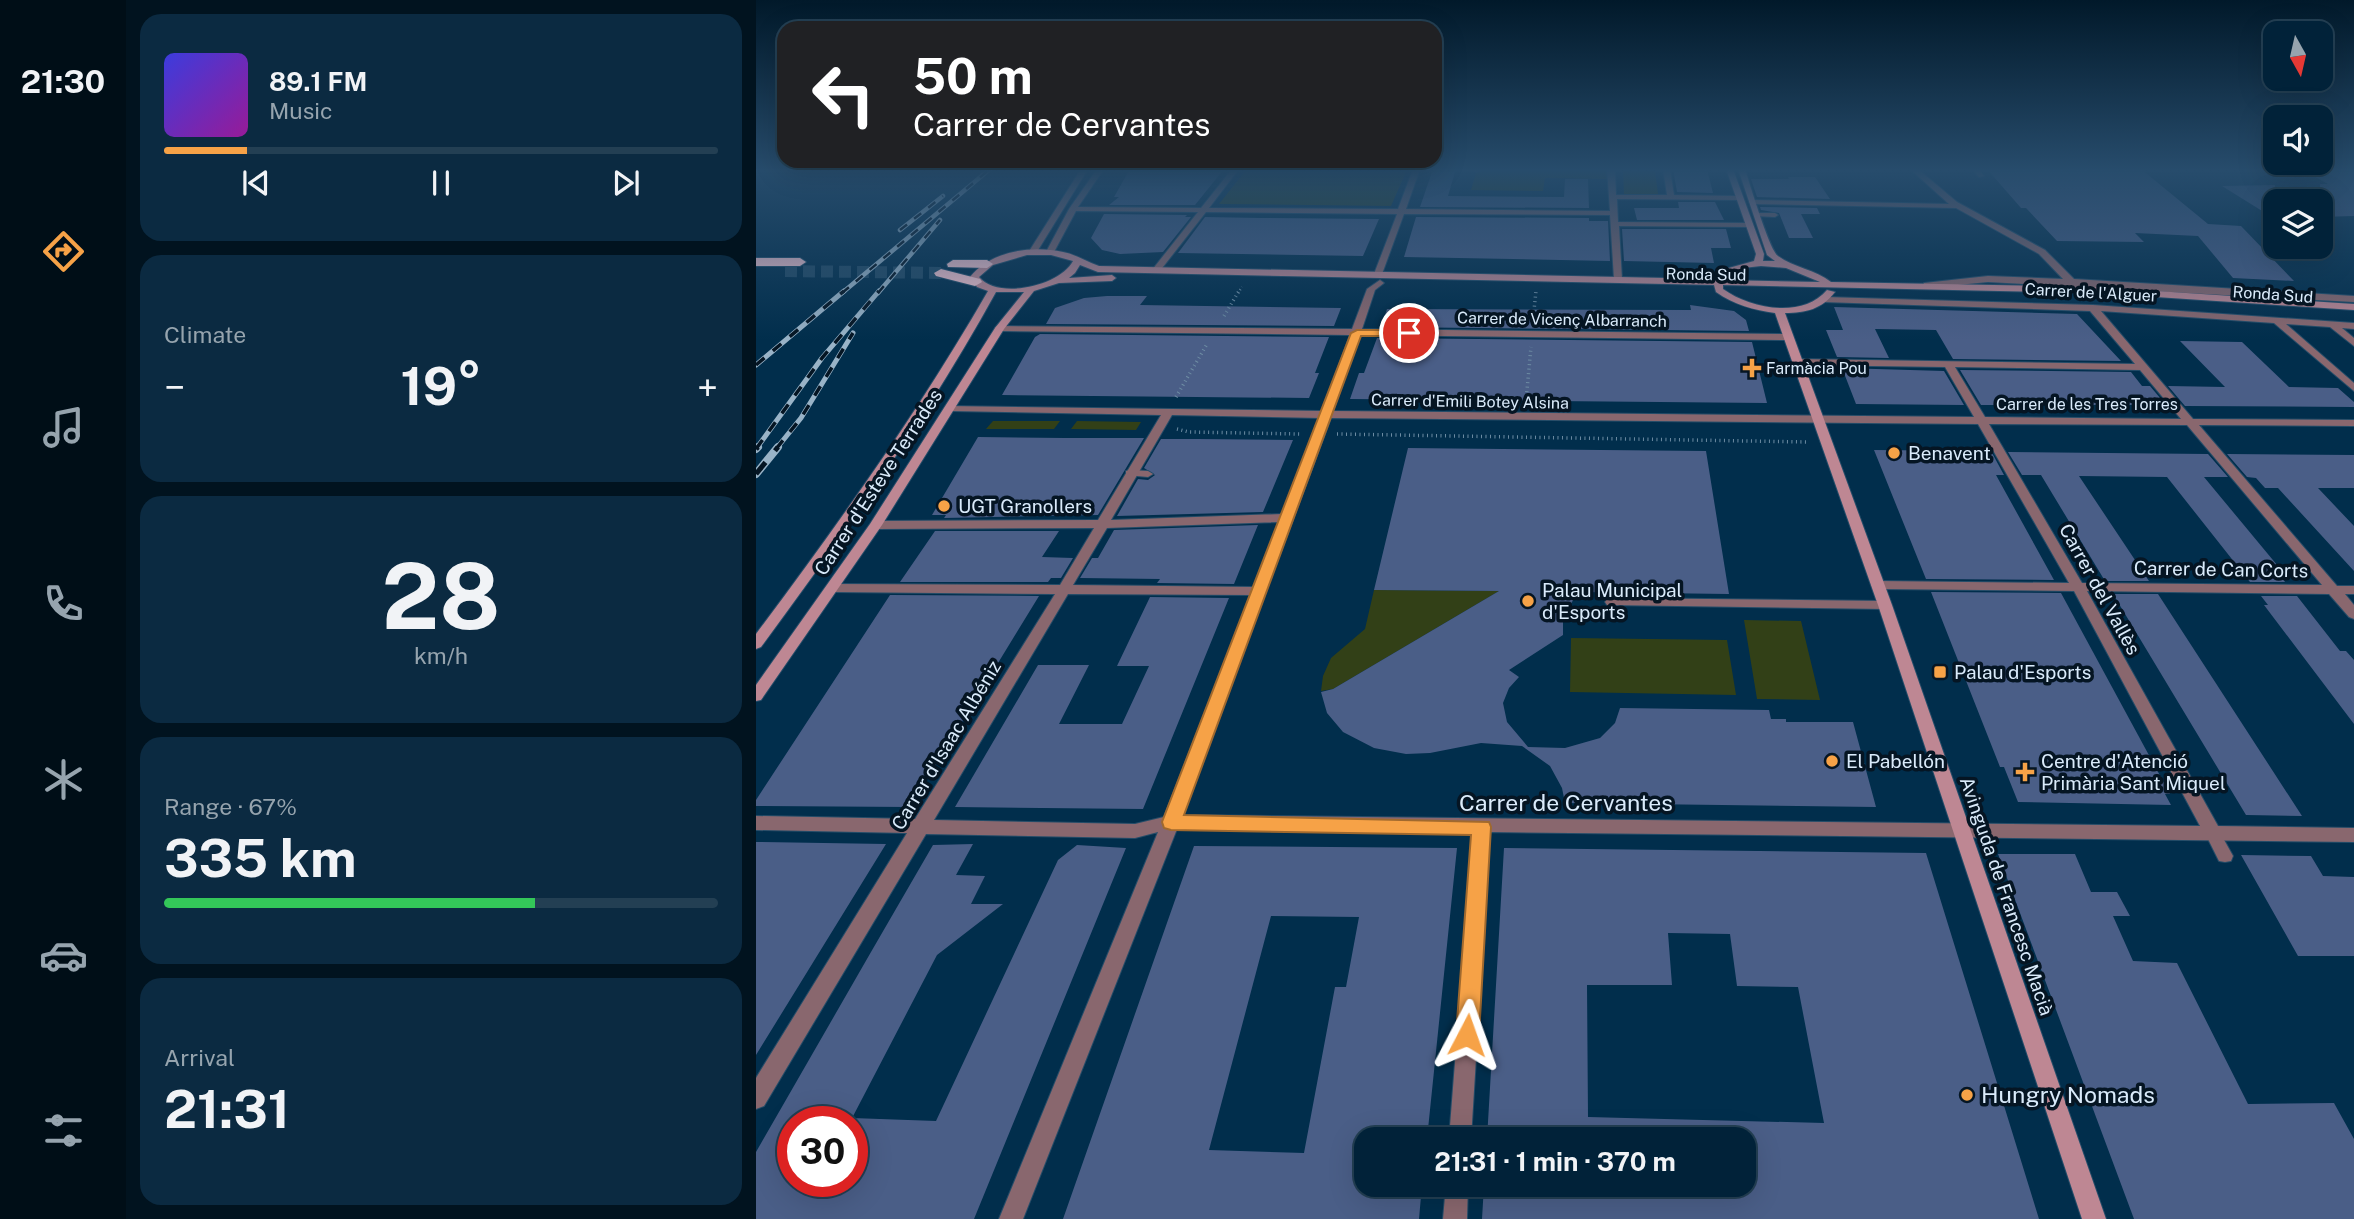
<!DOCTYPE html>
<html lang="en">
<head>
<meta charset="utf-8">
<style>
	body { margin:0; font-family:"Public Sans",sans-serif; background:#0b2a41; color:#f1f3f6; height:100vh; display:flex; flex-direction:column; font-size:26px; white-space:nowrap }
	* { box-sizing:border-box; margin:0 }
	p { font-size:23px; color:#96a4ae }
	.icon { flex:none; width:38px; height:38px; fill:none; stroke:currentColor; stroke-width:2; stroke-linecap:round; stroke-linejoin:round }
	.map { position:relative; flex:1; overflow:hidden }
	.sheet { display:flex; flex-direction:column; gap:14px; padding:14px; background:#01131f; width:630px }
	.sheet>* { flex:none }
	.top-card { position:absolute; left:21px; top:21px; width:665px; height:147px; border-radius:21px; box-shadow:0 7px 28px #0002,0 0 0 2px #233f53; background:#202124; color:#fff; overflow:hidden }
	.needle { width:46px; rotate:172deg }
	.fabs { position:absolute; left:1507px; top:21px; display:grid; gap:14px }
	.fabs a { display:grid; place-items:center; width:70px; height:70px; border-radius:14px; background:#012239; box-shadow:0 7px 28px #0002,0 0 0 2px #233f53; font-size:35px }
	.speed { position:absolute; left:21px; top:1106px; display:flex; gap:14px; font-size:35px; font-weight:700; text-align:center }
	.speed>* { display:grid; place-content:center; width:91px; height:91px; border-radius:50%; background:#012239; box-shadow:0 7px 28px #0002,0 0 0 2px #233f53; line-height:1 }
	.speed .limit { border:10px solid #d22; background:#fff; color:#111 }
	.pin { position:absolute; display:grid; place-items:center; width:60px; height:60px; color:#fff; margin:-30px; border:4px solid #fff; border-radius:50%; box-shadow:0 2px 7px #0007 }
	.me { position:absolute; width:77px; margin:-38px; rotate:4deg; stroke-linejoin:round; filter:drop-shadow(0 0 5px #0008) }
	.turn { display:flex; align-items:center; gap:24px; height:147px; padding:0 21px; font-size:32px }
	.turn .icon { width:91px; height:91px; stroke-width:2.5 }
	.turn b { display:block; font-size:49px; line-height:60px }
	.big { font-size:52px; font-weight:700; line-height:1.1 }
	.sheet .card { flex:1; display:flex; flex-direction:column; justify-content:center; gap:10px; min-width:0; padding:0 24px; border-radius:21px; background:#0b2a41 }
	.sheet .dial { align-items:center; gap:0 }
	.dial b { font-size:91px; line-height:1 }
	.song { display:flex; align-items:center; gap:21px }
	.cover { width:84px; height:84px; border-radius:10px; background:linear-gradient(135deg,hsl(240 70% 55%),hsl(300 70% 35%)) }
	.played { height:7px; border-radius:4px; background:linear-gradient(90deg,#f6a247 15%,#233f53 15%) }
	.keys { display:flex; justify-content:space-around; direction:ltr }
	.heat { display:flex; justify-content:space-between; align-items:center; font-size:38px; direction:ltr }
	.charge { height:10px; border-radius:5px; background:linear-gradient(90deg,#34c759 67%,#233f53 0) }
	.trip { position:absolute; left:598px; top:1127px; width:402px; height:70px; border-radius:21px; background:#012239; box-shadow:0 7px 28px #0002,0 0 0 2px #233f53; font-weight:700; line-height:70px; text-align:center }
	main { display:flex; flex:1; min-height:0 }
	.tab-bar { display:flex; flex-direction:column; width:126px; justify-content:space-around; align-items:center; background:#000e17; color:#96a4ae }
	.tab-bar .icon { width:49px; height:49px }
	.tab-bar .active { color:#f6a247 }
	.tab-bar b { font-size:32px; color:#f1f3f6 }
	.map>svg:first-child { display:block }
</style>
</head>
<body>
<main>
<nav class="tab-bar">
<b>21:30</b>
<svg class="icon active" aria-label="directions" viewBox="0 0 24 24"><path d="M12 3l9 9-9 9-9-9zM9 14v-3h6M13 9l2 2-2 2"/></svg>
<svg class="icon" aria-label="music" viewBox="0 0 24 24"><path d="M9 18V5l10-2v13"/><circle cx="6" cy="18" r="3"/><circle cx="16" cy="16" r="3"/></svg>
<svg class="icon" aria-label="phone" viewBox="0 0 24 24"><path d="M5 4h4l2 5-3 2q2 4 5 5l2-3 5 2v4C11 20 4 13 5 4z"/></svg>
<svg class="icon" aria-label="climate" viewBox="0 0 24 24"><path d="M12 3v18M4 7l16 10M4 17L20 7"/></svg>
<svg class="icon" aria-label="car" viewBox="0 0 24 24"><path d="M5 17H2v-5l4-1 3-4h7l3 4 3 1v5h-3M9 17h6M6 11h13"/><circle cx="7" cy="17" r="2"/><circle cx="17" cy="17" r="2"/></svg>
<svg class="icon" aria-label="filters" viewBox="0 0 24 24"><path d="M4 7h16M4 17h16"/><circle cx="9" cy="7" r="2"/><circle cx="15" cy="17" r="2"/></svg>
</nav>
<section class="sheet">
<div class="card">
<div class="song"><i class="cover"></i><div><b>89.1 FM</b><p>Music</p></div></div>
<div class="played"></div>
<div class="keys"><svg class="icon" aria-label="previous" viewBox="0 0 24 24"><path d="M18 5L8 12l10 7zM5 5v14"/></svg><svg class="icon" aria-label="pause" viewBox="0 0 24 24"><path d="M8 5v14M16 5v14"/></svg><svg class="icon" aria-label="next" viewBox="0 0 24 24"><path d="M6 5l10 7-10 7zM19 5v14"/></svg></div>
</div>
<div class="card"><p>Climate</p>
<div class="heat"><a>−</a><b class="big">19°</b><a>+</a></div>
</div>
<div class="card dial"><b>28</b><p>km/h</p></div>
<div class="card"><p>Range · 67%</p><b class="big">335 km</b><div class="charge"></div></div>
<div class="card"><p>Arrival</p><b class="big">21:31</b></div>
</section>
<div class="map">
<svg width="1598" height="1219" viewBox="0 0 1598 1219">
	<rect width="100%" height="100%" fill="#012e4c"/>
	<!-- green -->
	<path fill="#324017" d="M721,169H855V179L789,178L787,191L715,190Z
		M490,170L649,172H650L635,206L463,204Z
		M867,171H899L902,194H868Z
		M237,421H304L298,429H230Z
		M321,421L385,422L380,430L315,429Z
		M618,590L743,591L577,689L565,691L567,676L575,658L609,629Z
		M988,620L1045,621L1064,700L1001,699Z
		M815,638L971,640L980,695L814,692Z"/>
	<!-- building -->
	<path fill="#4a5e87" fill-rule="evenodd" d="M374,169H468L439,205H353L363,197H358Z
		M917,169H951L957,193L921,192Z
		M1231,169H1385L1452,224L1485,226L1538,281L1477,278L1442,236L1379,233L1388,242L1301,241L1270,208H1265Z
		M1545,169H1598V216L1564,217V184H1572Z
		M676,172H699L692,196L808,197L809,179H832L833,208L664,207Z
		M1032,177H1059L1074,199L1001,197L995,179H1033Z
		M1519,185V219L1466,186Z
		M922,202H959L968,220H881L878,208H923Z
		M1004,207L1061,208L1064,214H1045L1057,238H1033L1023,213L1005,210Z
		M348,214L431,215L429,217H435L407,252L364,254L346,250L335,238Z
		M449,217L505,218L623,219L607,256L422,253Z
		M660,217L833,218V221H852L854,261L648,257Z
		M866,229H970L975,248H955L958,263L868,261Z
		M351,296H391L384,305L585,308L578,326L290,324L299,308L328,298Z
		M934,305L978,311L990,320L993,331L625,327L631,309L935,310Z
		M1078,307L1321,314L1365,361L1197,359L1180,330L1119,329L1133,358L1081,357L1070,330H1087Z
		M284,334L573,337L559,373H563L553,398L246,395L279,337Z
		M621,338L996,342L1011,403L594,399L603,373H608Z
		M1424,341L1486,342L1533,387L1582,388L1598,402V407L1429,406L1412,386L1469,387Z
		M1086,368L1188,371L1208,405L1100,404Z
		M1204,370L1375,372L1386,386H1394L1410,405H1225Z
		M222,437L309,438H388L342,515L188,518L190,515H176Z
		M405,439H442L537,440L507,512L361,516L382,479L392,480L399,475L388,468Z
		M652,448L950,451L973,594L822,592L807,617V635L753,670L763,677L753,688L747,703L751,722L772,747L809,748L844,738L859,723L864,708L1013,710L1015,719H1030V722H1097L1120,807L809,803L806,788L794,766L766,746L725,743L674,753L650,754L618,748L587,732L571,713L565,692L577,689L743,591L618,590Z
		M1118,450L1235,451L1248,475H1240L1298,580L1170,579Z
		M1252,452L1452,454L1472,477H1448L1531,577H1526L1529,582H1494L1411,477L1323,476L1393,581H1349L1285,475H1266Z
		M1471,454L1598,455V488H1562L1598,526V571L1522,488H1509L1500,478L1491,477Z
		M502,525L478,584L401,583L404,579L324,578L336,558H342L358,530Z
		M179,531H303L286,557L317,558L305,578H295L292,582H144Z
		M1175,592L1305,593L1414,794H1409L1415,805L1262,802L1248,767H1244Z
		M1357,594H1402L1546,816L1490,815Z
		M134,595L283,596L154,807L0,806V800Z
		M1505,596H1541L1584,651H1590L1598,660V724L1508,605H1512Z
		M394,597L473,598L387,809L199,807L282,665H333L303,724H366L393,666H361Z
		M0,842L130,844L0,1055Z
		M217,844L200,875L229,876L215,904H247L181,955L94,1122H37V1181H96V1118L180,1121L302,860L321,845L370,848L218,1219H0V1152L115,952L177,845Z
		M438,846L701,848L671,1139H611V1185H666L663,1219H307ZM515,916L603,917L590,987H579L548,1153L453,1150Z
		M748,848L1170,853L1283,1219H726L728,1185H989V1139H731ZM912,933L974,934L981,986L1042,987L1068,1123L832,1117L831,985H916Z
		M1242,854H1319L1335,892H1361L1374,916H1357L1377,961L1421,963L1492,1104L1578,1103L1598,1139V1219H1378Z
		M1485,855L1555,856L1567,876L1598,877V956H1542Z"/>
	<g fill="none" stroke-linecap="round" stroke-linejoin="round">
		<!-- highway-tunnel -->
		<path stroke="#224a66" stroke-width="12" stroke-dasharray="12 6" stroke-linecap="butt" d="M29,271L185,273"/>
		<!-- lane casing -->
		<g stroke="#244c68" stroke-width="2">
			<path id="lane" d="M1216,169H1223L1228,176L1223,177Z
				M1001,213H1019L1022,215L1019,217L999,216L998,215Z
				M374,470L392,471L397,474L392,477L370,475V471Z
				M855,598L1129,601L1135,605L1129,609L851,605L849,602L851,599Z
				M1457,827L1462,829L1477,856L1475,861L1469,862L1463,861L1449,833L1452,829Z"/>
		</g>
		<!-- street casing -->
		<g stroke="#244c68" stroke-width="2">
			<path id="street" d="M325,169H332L279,255H273L272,253Z
				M341,169H348L322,207L445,208L476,169H483L453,208L642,209L657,169H664L650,209L854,211L851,169H859L860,195H911L907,169H914L918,195L983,196L987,198L983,200L861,199L862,222L993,223L997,225L993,227L863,226L866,279L862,282L858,279L854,215L648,214L626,274L622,277L618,274L641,214L450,212L403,272L400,273L396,270L442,212L320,211L298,252L291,254L290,252L313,209Z
				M695,169H724L725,170L721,172Z
				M1154,169H1162L1201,202L1289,250L1318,279L1598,296V302L1232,282L1171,288L1167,285L1168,283L1232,276L1307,279L1283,254L1200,208L997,204L993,202L997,200L1193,204Z
				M624,280L628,283L619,290L606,329L1032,334L1037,337L1032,340L604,335L577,411L1218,417L1189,367L1042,365L1037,362L1042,359L1379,364L1334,311L1067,302L1065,300L1070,297L1337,305L1598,323V329L1586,328L1598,338V346L1574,327L1530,324L1598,383V391L1518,323L1345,311L1437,419L1598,420V426L1443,425L1581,586H1598V594H1589L1598,605V619L1593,617L1573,594L1331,591L1462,826L1598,828V842L734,832L715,1139H693L717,832L421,829L267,1219H243L402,832L379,838L170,834L8,1106L0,1109V1078L151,833L0,830V816L159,819L299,594L76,592L69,588L76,584L304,585L338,528L120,529L114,525L120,521L342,520L405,415L195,411L191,410V406L566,411L594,335L244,331L239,328L241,326L596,329L611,289ZM1199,367L1384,370L1425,419L1229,417ZM416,415L564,418L526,514L355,520ZM575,418L1222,424L1313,583L1122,581L1115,585L1122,589L1318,591L1444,826L426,815ZM1233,424L1431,425L1566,585L1326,583ZM523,522L498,587L317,585L351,528ZM312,594L495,595L408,817L379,824L178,820Z
				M690,1185H712L711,1219H687Z"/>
		</g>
		<!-- secondary casing -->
		<g stroke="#244c68" stroke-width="2">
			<path id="secondary" d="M970,169H977L1008,254L1007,261H1019L1011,255L982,169H989C994,184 1013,249 1022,256C1038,268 1059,269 1075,282L1340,287L1598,304V310L1340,293L967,285V289C995,309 1046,319 1071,290L1079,292C1066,309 1050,313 1029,313L1136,605L1350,1219H1326L1122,605L1019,313C998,310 978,305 960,292L958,285L342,272L324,265L319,273L313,278L356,275L360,278L356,281L303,283L278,291L248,329L126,525L5,700L0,701V685L114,524L239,328L268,292H240C171,417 89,533 5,647L0,649V634C83,523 163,411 232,291L221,287L214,277C235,251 275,245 307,252C319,254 331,262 343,266L958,279L969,269L998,261L1000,254ZM271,255H295L317,261C304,286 242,300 223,277L237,265ZM1005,266L1030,268L1064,282L968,280L987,268Z"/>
		</g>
		<!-- highway casing -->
		<g stroke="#244c68" stroke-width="2">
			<path id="highway" d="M0,258H44L50,262L44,266H0Z
				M197,260H231L237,264L231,268L192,267L191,264Z
				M185,269L224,279L226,282L219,286L180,276L178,273Z"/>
		</g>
		<!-- path-far1 -->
		<path stroke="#6d8ca3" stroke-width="2.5" stroke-dasharray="1 2.5" stroke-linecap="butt" d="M482,293L486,287"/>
		<!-- path -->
		<path stroke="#6d8ca3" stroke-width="3.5" stroke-dasharray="1 3.5" stroke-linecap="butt" d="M468,316L483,291
			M777,320L780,291
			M420,397L451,344
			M770,401L775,347
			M421,429L433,432L544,434
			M581,434L1052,442"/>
		<!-- lane -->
		<use href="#lane" fill="#89676e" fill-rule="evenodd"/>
		<!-- street -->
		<use href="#street" fill="#89676e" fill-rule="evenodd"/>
		<!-- secondary -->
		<use href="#secondary" fill="#be8793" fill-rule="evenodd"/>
		<!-- highway -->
		<use href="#highway" fill="#f6c3ce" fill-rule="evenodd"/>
		<!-- rail-far2 casing -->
		<g stroke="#99b3c7" stroke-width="4.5">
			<path id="rail-far2" d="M144,230L187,196
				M86,293L234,169
				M122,293L184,220"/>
		</g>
		<!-- rail-far1 casing -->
		<g stroke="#99b3c7" stroke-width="5">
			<path id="rail-far1" d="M0,365L88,291
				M0,449L66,358L123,291
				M20,449L45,418L97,333"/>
		</g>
		<!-- rail casing -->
		<g stroke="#99b3c7" stroke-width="8">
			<path id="rail" d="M0,449L2,447
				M0,474L22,447"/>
		</g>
		<!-- rail-far2 -->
		<use href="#rail-far2" stroke="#051523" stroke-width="2.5" stroke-dasharray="9" stroke-linecap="butt"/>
		<!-- rail-far1 -->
		<use href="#rail-far1" stroke="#051523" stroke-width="3.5" stroke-dasharray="11" stroke-linecap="butt"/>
		<!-- rail -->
		<use href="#rail" stroke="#051523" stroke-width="5" stroke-dasharray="15" stroke-linecap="butt"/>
	</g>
	<!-- sky -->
	<linearGradient id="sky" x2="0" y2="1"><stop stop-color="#01192a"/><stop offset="0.5" stop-color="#274c6c"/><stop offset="1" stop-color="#274c6c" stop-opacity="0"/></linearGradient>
	<rect width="1598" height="340" fill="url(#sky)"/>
	<!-- route -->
	<path fill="#f6a247" stroke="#a0692e" stroke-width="2" d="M601,330H653L658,333L653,336H605L428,815L733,822L735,827L723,1035L720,1043L711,1046L703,1043L700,1035L715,835L415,830L408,828L406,822L595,333Z"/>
	<!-- markers -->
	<g fill="#f6a247" stroke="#051523" stroke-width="2.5">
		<path d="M992.5 357.5h7v7h7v7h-7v7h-7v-7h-7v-7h7z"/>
		<circle cx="1138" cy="453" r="7"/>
		<circle cx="188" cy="506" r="7"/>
		<circle cx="772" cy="601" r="7"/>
		<rect x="1177" y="665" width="14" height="14" rx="3.5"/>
		<circle cx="1076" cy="761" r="7"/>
		<path d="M1265.5 761.5h7v7h7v7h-7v7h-7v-7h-7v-7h7z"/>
		<circle cx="1211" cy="1095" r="7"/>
	</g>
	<g text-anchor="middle" stroke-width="7" stroke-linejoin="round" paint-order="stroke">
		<!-- far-street labels -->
		<g font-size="16" fill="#daebfb" stroke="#051523">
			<text transform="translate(950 274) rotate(1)" y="6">Ronda Sud</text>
			<text transform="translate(1335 292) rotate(3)" y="6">Carrer de l'Alguer</text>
			<text transform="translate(1517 294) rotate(4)" y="6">Ronda Sud</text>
			<text transform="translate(806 319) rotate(1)" y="6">Carrer de Vicenç Albarranch</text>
			<text transform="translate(714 401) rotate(1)" y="6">Carrer d'Emili Botey Alsina</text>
			<text x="1331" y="410">Carrer de les Tres Torres</text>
		</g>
		<!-- far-poi labels -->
		<g font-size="16" fill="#daebfb" stroke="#051523" text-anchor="start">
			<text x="1010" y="374">Farmàcia Pou</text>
		</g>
		<!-- poi labels -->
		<g font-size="19" fill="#daebfb" stroke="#051523" text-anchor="start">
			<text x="1152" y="460">Benavent</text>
			<text x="202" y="513">UGT Granollers</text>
			<text x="786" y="597">Palau Municipal<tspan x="786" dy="22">d'Esports</tspan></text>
			<text x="1198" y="679">Palau d'Esports</text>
			<text x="1090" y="768">El Pabellón</text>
			<text x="1285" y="768">Centre d'Atenció<tspan x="1285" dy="22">Primària Sant Miquel</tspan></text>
		</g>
		<!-- street labels -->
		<g font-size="19" fill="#daebfb" stroke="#051523">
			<text transform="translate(122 482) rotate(-57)" y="7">Carrer d'Esteve Terrades</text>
			<text transform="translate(1465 569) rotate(1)" y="7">Carrer de Can Corts</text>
			<text transform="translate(1344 589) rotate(61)" y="7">Carrer del Vallès</text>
			<text transform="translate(190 745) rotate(-59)" y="7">Carrer d'Isaac Albéniz</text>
			<text transform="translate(1251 896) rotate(71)" y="7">Avinguda de Francesc Macià</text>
		</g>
		<!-- near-street labels -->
		<g font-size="23" fill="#daebfb" stroke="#051523">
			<text x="810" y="811">Carrer de Cervantes</text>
		</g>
		<!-- near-poi labels -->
		<g font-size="23" fill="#daebfb" stroke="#051523" text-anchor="start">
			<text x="1225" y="1103">Hungry Nomads</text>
		</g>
	</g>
</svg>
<div class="fabs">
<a><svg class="needle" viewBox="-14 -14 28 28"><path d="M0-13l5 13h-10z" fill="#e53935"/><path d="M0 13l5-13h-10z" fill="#96a4ae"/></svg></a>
<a><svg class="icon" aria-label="sound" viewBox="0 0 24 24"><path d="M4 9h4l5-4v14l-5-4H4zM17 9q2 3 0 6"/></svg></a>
<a><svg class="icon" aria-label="layers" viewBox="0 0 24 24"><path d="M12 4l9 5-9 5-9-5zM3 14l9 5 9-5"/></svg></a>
</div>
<div class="speed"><div class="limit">30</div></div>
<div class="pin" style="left:653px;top:333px;background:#d93025"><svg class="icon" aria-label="arrive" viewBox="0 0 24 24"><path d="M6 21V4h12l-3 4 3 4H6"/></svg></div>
<svg class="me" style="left:711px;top:1035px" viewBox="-20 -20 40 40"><path d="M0-17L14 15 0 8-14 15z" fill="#f6a247" stroke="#fff" stroke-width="4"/></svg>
<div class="trip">21:31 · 1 min · 370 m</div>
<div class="top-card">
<div class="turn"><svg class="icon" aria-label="left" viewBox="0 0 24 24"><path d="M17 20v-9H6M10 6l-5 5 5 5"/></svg><div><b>50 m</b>Carrer de Cervantes</div></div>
</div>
</div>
</main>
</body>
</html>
